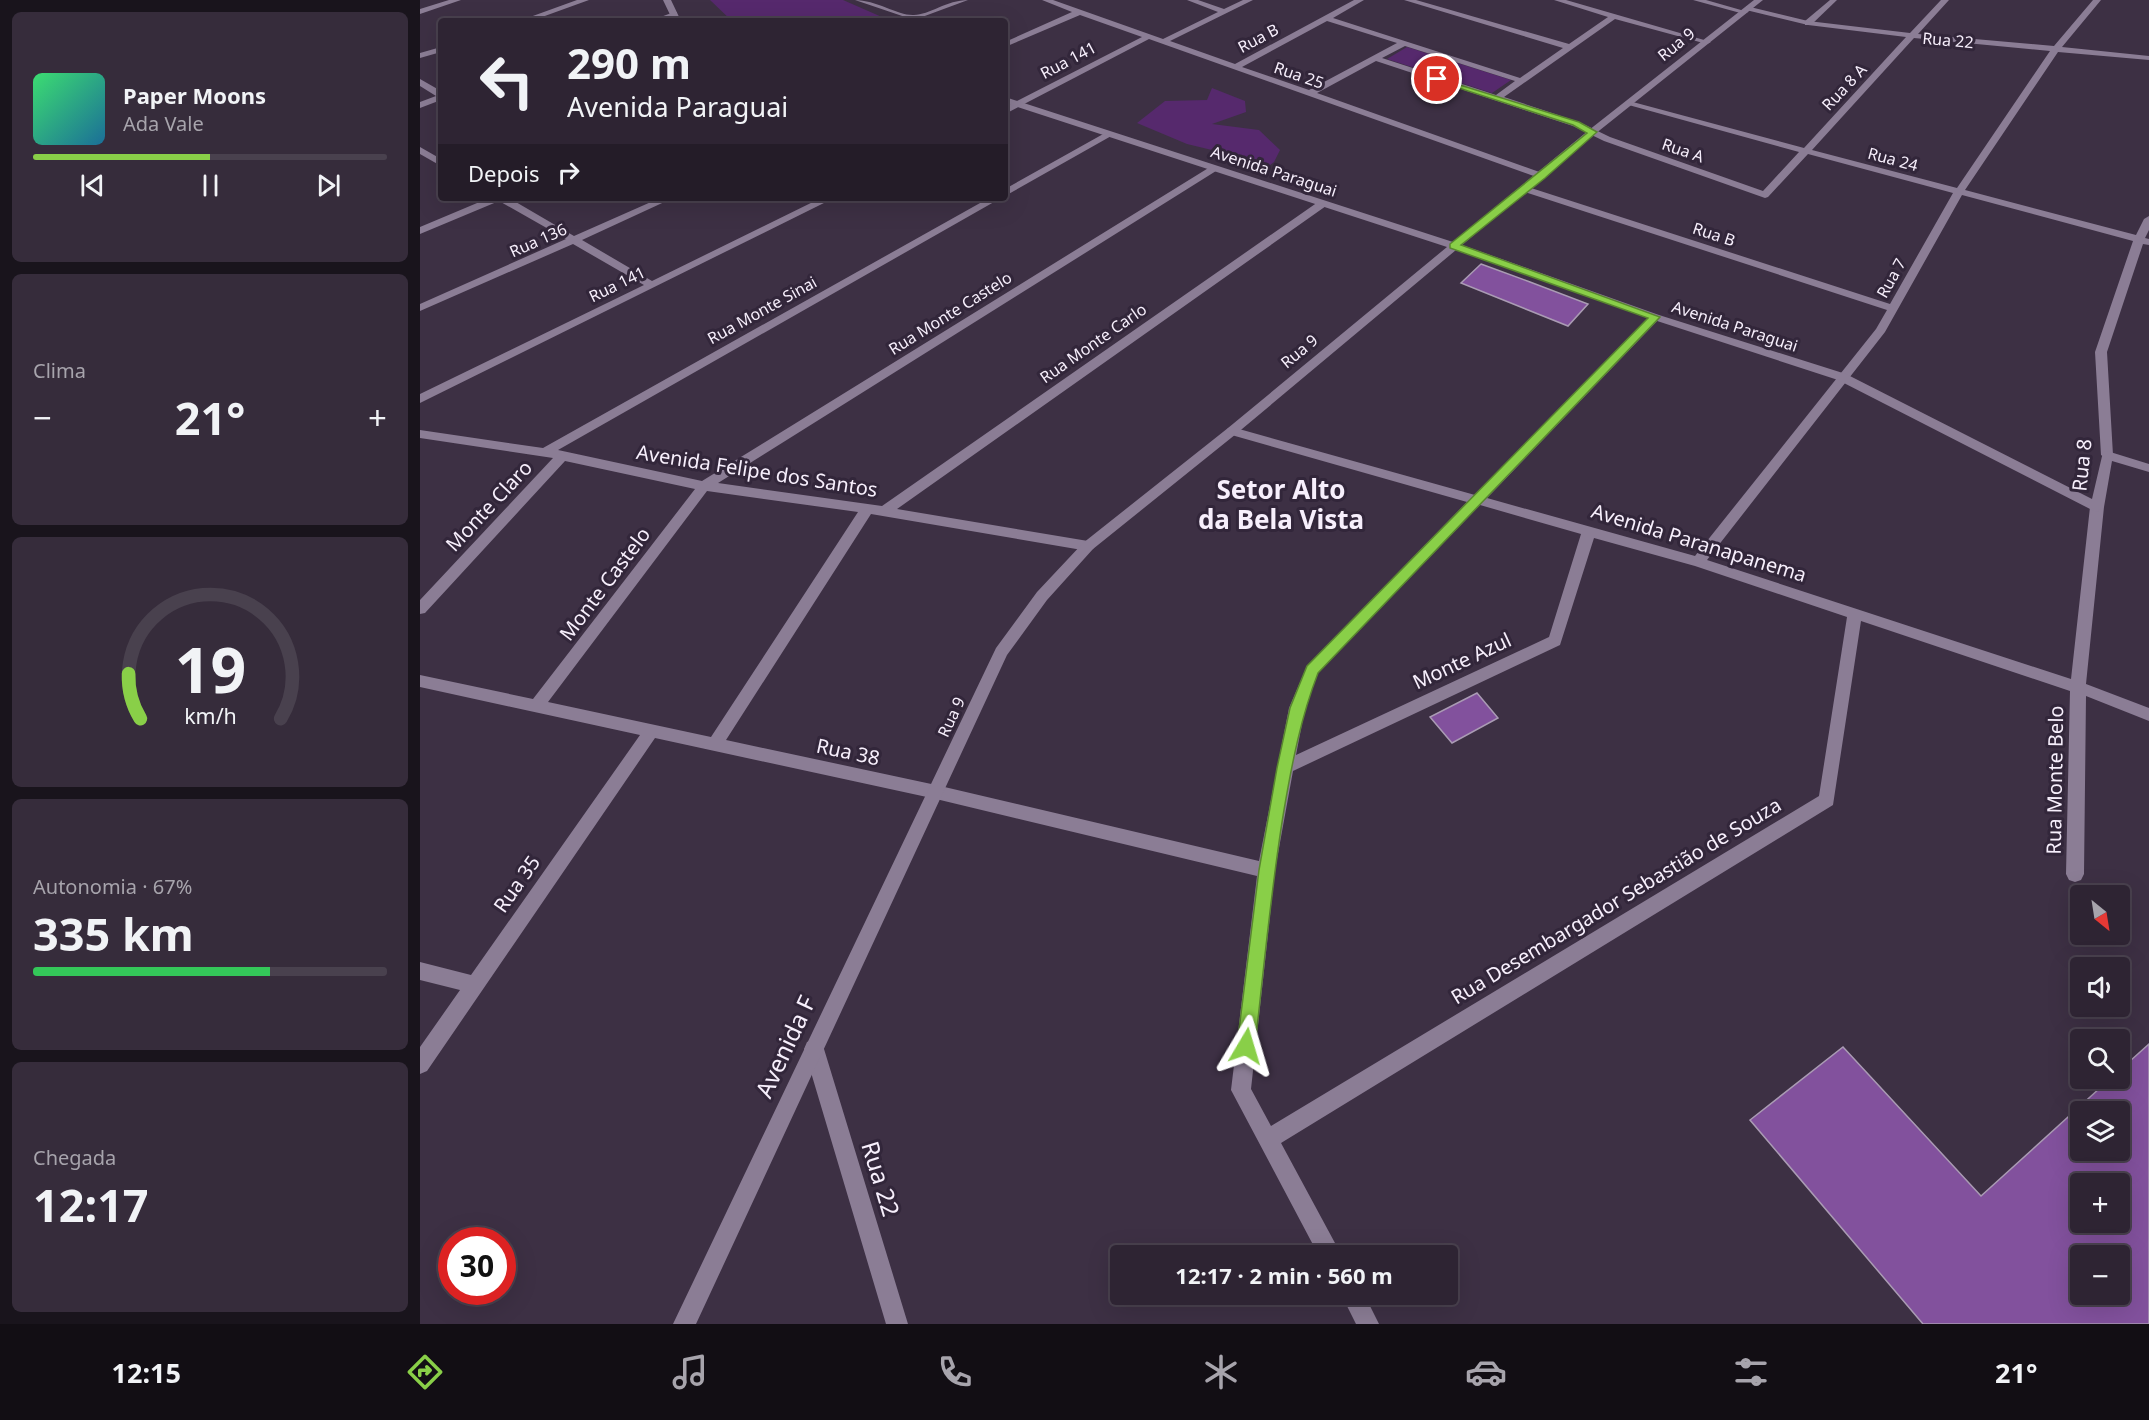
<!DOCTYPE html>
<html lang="pt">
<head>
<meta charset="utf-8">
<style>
	body { margin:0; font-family:"Noto Sans",sans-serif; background:#362c3b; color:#f1f3f6; height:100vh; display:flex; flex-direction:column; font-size:22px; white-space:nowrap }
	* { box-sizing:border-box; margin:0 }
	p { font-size:20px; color:#a7a4ac }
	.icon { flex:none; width:33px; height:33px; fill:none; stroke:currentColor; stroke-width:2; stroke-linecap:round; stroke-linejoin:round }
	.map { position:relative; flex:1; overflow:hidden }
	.panel { display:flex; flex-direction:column; gap:12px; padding:12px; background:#19141c; width:420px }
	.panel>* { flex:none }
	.banner { position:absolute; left:18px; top:18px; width:570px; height:183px; border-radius:6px; box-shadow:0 6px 24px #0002,0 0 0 2px #49414e; background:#2e2433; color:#f1f3f6; overflow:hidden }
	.needle { width:39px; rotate:150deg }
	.tools { position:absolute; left:1650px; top:885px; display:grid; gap:12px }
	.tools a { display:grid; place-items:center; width:60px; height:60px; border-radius:6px; background:#2e2433; box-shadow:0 6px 24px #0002,0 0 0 2px #49414e; font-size:30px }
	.speed { position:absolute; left:18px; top:1227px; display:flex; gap:12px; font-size:30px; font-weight:700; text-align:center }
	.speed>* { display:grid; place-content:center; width:78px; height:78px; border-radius:50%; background:#2e2433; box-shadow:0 6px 24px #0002,0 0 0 2px #49414e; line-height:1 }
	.speed .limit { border:9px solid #d22; background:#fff; color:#111 }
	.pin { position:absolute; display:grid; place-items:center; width:51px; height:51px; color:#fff; margin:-26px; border:3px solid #fff; border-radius:50%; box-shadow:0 2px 6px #0007 }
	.me { position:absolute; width:66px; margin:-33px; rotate:7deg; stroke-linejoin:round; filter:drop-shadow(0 0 4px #0008) }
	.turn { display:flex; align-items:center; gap:21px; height:126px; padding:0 30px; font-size:27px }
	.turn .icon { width:78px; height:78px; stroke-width:2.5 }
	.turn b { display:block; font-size:42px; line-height:51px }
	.then { display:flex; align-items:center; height:57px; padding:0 30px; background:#0003; gap:12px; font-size:22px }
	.big { font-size:45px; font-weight:700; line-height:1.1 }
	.panel .card { flex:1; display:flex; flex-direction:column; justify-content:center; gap:9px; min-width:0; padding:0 21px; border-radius:9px; background:#362c3b }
	.panel .dial { align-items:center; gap:0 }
	.dial svg { height:156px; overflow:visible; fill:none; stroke:#49414e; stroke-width:7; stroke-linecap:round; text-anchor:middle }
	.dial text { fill:#f1f3f6; stroke:none }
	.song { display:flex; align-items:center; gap:18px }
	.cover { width:72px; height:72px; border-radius:9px; background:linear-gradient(135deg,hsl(140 70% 55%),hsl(200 70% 35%)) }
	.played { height:6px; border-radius:3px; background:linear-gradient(90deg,#89cf48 50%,#49414e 50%) }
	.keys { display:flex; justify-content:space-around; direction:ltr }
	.heat { display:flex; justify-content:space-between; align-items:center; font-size:33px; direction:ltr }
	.charge { height:9px; border-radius:4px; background:linear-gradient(90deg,#34c759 67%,#49414e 0) }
	.trip { position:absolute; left:690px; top:1245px; width:348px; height:60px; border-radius:6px; background:#2e2433; box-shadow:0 6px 24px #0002,0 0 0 2px #49414e; font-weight:700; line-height:60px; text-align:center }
	.menu { display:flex; height:96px; justify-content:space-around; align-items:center; background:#120e14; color:#a7a4ac }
	.menu .icon { width:42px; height:42px }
	.menu .selected { color:#89cf48 }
	.menu b { font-size:27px; color:#f1f3f6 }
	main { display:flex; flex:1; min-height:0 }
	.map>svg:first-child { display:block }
</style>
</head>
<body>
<main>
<section class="panel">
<div class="card">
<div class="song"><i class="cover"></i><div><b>Paper Moons</b><p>Ada Vale</p></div></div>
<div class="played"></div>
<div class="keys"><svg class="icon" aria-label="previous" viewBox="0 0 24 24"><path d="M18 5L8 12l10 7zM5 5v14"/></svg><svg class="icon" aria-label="pause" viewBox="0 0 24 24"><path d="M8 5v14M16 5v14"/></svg><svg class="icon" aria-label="next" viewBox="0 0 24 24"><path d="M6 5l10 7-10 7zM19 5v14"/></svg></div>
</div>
<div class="card"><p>Clima</p>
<div class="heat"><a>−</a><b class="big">21°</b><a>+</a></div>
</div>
<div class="card dial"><svg viewBox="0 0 100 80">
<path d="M14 69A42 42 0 1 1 86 69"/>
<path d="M14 69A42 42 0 0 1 8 46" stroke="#89cf48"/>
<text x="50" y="56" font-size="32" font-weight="700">19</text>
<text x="50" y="72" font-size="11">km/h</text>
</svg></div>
<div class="card"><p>Autonomia · 67%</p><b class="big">335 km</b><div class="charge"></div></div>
<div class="card"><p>Chegada</p><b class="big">12:17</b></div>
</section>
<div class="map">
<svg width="1729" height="1324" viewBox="0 0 1729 1324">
	<rect width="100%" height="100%" fill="#3d3044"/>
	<!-- green -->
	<path fill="#56296d" d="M290,0H423L471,21H312Z
		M987,47L1091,80L1072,93L967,59Z
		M792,88L825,101L826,112L792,124L839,130L860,150L854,162L842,171L815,165L796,151L767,144L717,123L745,101L787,100Z"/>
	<!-- building -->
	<path fill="#82519d" stroke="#aa9bb4" stroke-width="1.5" fill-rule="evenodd" d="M1061,264L1110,282L1168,304L1148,326L1041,283Z
		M1057,693L1078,718L1032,743L1010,717Z
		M1729,1044V1324H1503L1330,1120L1423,1047L1561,1196L1691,1078H1700V1070ZM1660,1112H1700V1150H1660ZM1660,1184H1700V1222H1660ZM1660,1256H1700V1294H1660Z"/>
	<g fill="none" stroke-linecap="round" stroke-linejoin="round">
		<!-- lane -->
		<path fill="#8b7d95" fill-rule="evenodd" d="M1410,0H1417L1391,25H1385V21Z"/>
		<!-- street -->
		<path fill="#8b7d95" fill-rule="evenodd" d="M29,0H41L0,14V9Z
			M157,0H169L111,21H99Z
			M435,0C456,0 479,16 494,15C509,15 527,0 548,0L494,20Z
			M622,0H633L743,39L798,12L767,0H778L804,9L823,0H833L750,41L815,64L934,0H944L913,18L1100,78L1143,48L984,0H996L1149,44L1188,17L1134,0H1146L1291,42L1287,44L1195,19L1084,97L1159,122L1190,137L1343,191L1379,152L1205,104L1209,101L1384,148L1486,37L1388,25L1326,10V6L1388,21L1490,33L1521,0H1529L1498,34L1634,46L1673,0H1681L1642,47L1729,56V60L1638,52L1545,190L1716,235L1724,219L1729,216V230L1725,238L1729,239V245L1723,244L1687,352L1693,455L1691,458L1687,459L1681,455L1675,352L1713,241L1542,195L1465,332L1287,560L1651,679L1670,507L1677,502L1682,504L1684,507L1666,684L1729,708V721L1666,696L1664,874L1661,880L1655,882L1649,880L1646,874L1650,691L1441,621L1413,805L861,1143L922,1256H899L811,1090L837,876L516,799L235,738L7,1071L0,1074V1047L40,990L0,980V962L51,975L220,735L0,687V675L113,699L275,489L145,461L5,613L0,614V600L133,458L0,438V430L123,448L569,198H581L138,450L282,481L790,167H796V171L298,483L462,506L898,202H906V206L477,509L668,541L673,543L675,546L673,549L668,551L451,514L306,740L516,785L839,861L869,708L887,666L1047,502L808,434L806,431L808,428L812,427L1055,495L1231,315H1239V319L1067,498L1275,556L1456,329L1467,310L1102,191V187H1108L1470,304L1533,193L1388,154L1348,197L1345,198L1184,141L1153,126L956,61L897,93L1125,174V178L1122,179L729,39L585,114V107L722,37L660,15L585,47V42L652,12ZM907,21L977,43L889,90L822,67ZM1494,38L1630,51L1537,188L1392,150ZM985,46L1095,81L1076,95L962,58ZM287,491L438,512L291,737L128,702ZM1060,505L1161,534L1129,637L876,755L885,708L898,673ZM1174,538L1275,566L1427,617L1399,796L851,1126L831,1089L855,870L873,771L1140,645Z
			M1273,0H1286L1328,12L1324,14Z
			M254,12H257V16L242,21H230Z
			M21,47V52L0,58V53Z
			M0,79L21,91V100L0,108V102L16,96L0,86Z
			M685,133L693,135L585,196V189Z
			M0,147L21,159V166L0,154Z
			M69,198H89L154,236L240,198H253L162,240L232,281L401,198H414L0,403V394L224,285L153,244L0,311V304L146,239L79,201L0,234V227Z
			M394,1039L401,1042L404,1049L488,1324H466L384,1049L387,1042Z
			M921,1294H944L959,1324H936Z"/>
		<!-- secondary -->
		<path fill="#8b7d95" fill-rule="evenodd" d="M243,0H251L261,21H253Z
			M1334,0H1343L1175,134L1042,245L1239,315L1426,374L1672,499L1683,452L1687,451L1729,464V472L1692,461L1684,507L1677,512L1672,510L1418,380L1231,319L1036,250L816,434L673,549L627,600L587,655L276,1324H253L576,648L617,592L663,543L808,428L1027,247L585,103V97L1033,242L1169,130Z"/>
	</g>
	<!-- route -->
	<path fill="#89cf48" stroke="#59872f" stroke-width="1.5" d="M1014,77L1159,122L1177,132L1125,178L1041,245L1240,317L898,673C881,717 872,763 864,810C851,888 844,967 835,1046L832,1053L826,1055L820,1053L817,1046L839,870L857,768L870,708L887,666L1228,318L1030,248V244L1167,133L1153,125L1014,80Z"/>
	<g text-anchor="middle" stroke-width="6" stroke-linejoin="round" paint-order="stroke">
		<!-- far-street labels -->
		<g font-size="16" fill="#f7effc" stroke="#32263a">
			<text transform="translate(838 38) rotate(-28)" y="6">Rua B</text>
			<text transform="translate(1528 40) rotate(5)" y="6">Rua 22</text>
			<text transform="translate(1256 44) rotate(-39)" y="6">Rua 9</text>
			<text transform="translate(648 60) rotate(-28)" y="6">Rua 141</text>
			<text transform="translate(879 75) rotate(19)" y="6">Rua 25</text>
			<text transform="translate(1424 87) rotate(-47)" y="6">Rua 8 A</text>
			<text transform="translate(1263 150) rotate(19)" y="6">Rua A</text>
			<text transform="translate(1473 159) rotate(15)" y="6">Rua 24</text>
			<text transform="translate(854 171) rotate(18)" y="6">Avenida Paraguai</text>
			<text transform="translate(1294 234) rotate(18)" y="6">Rua B</text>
			<text transform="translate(118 240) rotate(-24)" y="6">Rua 136</text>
			<text transform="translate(1471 278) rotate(-61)" y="6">Rua 7</text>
			<text transform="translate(197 284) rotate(-26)" y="6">Rua 141</text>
			<text transform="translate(342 310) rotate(-29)" y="6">Rua Monte Sinai</text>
			<text transform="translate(530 313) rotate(-32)" y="6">Rua Monte Castelo</text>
			<text transform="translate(1315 326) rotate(18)" y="6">Avenida Paraguai</text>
			<text transform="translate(673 343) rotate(-35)" y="6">Rua Monte Carlo</text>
			<text transform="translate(879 351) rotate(-40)" y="6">Rua 9</text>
			<text transform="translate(531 717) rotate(-65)" y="6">Rua 9</text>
		</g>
		<!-- street labels -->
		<g font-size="20" fill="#f7effc" stroke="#32263a">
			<text transform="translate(1662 465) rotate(-84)" y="7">Rua 8</text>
			<text transform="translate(337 471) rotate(9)" y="7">Avenida Felipe dos Santos</text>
			<text transform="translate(69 506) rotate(-47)" y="7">Monte Claro</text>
			<text transform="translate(1279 543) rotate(17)" y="7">Avenida Paranapanema</text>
			<text transform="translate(185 584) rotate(-53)" y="7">Monte Castelo</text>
			<text transform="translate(1042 661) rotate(-25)" y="7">Monte Azul</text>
			<text transform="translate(428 752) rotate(12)" y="7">Rua 38</text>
			<text transform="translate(1635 780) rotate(-89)" y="7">Rua Monte Belo</text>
			<text transform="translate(97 884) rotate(-55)" y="7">Rua 35</text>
			<text transform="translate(1196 901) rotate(-31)" y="7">Rua Desembargador Sebastião de Souza</text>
		</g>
		<!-- near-street labels -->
		<g font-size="24" fill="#f7effc" stroke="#32263a">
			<text transform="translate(366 1047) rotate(-65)" y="8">Avenida F</text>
			<text transform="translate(460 1179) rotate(73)" y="8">Rua 22</text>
		</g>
		<!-- district labels -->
		<g font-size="26" font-weight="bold" fill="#f7effc" stroke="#32263a">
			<text x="861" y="499">Setor Alto<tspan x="861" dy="30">da Bela Vista</tspan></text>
		</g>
	</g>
</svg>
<div class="tools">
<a><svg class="needle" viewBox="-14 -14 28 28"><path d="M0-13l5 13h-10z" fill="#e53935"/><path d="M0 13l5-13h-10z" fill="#a7a4ac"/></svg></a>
<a><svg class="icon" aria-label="sound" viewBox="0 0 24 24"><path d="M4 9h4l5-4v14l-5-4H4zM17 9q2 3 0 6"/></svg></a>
<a><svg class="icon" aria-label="search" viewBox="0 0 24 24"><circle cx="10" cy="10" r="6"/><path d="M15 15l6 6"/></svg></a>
<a><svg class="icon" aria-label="layers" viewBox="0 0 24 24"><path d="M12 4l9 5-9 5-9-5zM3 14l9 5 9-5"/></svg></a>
<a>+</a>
<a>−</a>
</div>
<div class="speed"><div class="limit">30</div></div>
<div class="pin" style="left:1017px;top:79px;background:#d93025"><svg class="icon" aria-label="arrive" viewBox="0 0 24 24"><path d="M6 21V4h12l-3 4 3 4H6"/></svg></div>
<svg class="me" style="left:826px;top:1046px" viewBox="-20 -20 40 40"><path d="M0-17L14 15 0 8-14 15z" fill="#89cf48" stroke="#fff" stroke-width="4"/></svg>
<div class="trip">12:17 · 2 min · 560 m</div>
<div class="banner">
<div class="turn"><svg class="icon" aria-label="left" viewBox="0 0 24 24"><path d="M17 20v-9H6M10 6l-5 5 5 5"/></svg><div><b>290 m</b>Avenida Paraguai</div></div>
<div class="then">Depois<svg class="icon" aria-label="right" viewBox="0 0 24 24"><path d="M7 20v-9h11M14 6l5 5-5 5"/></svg></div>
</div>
</div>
</main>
<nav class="menu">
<b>12:15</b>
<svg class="icon selected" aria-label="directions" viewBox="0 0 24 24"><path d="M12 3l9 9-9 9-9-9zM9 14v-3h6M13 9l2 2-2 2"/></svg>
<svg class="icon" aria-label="music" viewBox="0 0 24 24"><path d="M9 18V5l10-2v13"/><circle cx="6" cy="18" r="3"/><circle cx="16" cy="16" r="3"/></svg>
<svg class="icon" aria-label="phone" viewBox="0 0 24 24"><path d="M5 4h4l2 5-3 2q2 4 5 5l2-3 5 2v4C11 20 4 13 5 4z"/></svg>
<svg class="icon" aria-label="climate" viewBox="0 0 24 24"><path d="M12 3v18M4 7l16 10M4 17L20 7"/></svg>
<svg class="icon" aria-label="car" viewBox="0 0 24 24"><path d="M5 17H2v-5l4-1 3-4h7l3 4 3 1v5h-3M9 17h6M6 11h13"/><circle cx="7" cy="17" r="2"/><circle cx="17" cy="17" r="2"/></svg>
<svg class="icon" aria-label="filters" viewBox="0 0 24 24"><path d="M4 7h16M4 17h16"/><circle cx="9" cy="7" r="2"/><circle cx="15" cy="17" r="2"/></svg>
<b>21°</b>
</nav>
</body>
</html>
